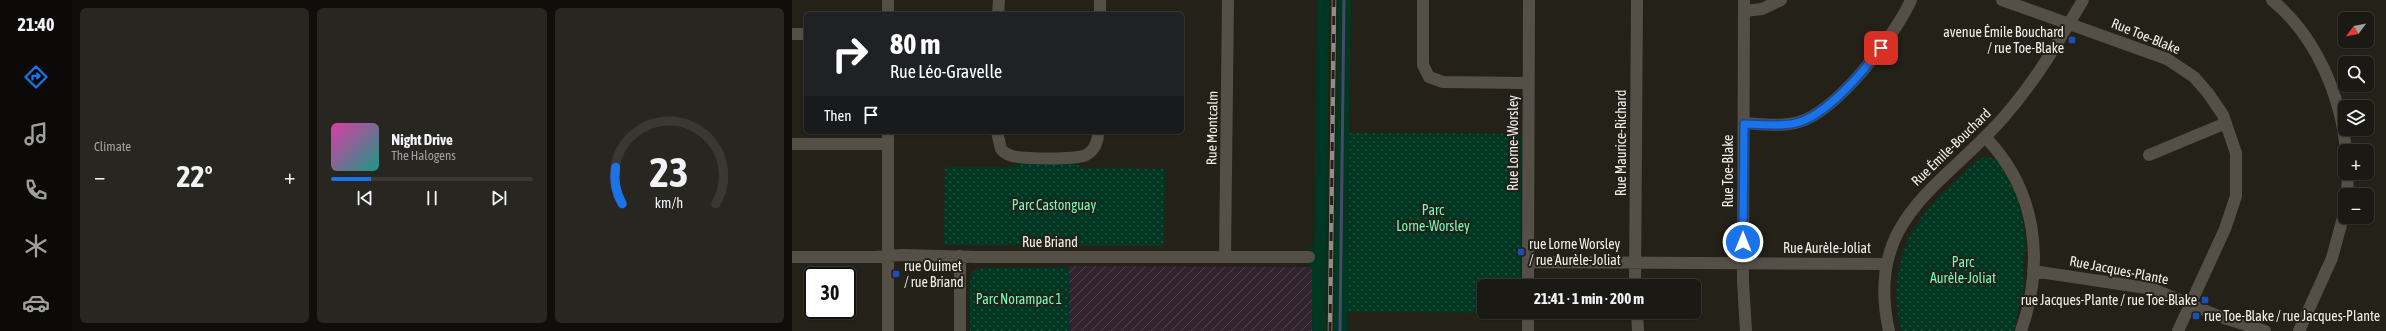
<!DOCTYPE html>
<html lang="en">
<head>
<meta charset="utf-8">
<style>
	body { margin:0; font-family:"Asap Condensed",sans-serif; background:#282621; color:#f1f3f6; height:100vh; display:flex; flex-direction:column; font-size:15px; white-space:nowrap }
	* { box-sizing:border-box; margin:0 }
	p { font-size:13px; color:#a0a0a0 }
	.icon { flex:none; width:22px; height:22px; fill:none; stroke:currentColor; stroke-width:2; stroke-linecap:round; stroke-linejoin:round }
	.map { position:relative; flex:1; overflow:hidden }
	.sheet { display:flex; flex-direction:column; gap:8px; padding:8px; background:#0f0e0a; width:720px }
	.sheet>* { flex:none }
	.hud { position:absolute; left:12px; top:12px; width:380px; height:122px; border-radius:6px; box-shadow:0 1px 3px #0004,0 0 0 1px #393833; background:#202124; color:#fff; overflow:hidden }
	.needle { width:26px; rotate:238deg }
	.buttons { position:absolute; left:1546px; top:12px; display:grid; gap:8px }
	.buttons a { display:grid; place-items:center; width:36px; height:36px; border-radius:6px; background:#1b1913; box-shadow:0 1px 3px #0004,0 0 0 1px #393833; font-size:20px }
	.speed { position:absolute; left:12px; top:267px; display:flex; gap:8px; font-size:20px; font-weight:700; text-align:center }
	.speed>* { display:grid; place-content:center; width:52px; height:52px; border-radius:50%; background:#1b1913; box-shadow:0 1px 3px #0004,0 0 0 1px #393833; line-height:1 }
	.speed .limit { border:2px solid #111; border-radius:6px; background:#fff; color:#111 }
	.pin { position:absolute; display:grid; place-items:center; width:34px; height:34px; color:#fff; margin:-17px; border-radius:8px; box-shadow:0 2px 6px #0006 }
	.me { position:absolute; width:44px; margin:-22px; rotate:0deg; stroke-linejoin:round; filter:drop-shadow(0 0 3px #0008) }
	.turn { display:flex; align-items:center; gap:14px; height:84px; padding:0 20px; font-size:18px }
	.turn .icon { width:52px; height:52px; stroke-width:2.5 }
	.turn b { display:block; font-size:28px; line-height:34px }
	.then { display:flex; align-items:center; height:38px; padding:0 20px; background:#0003; gap:8px; font-size:15px }
	.big { font-size:30px; font-weight:700; line-height:1.1 }
	.sheet .card { flex:1; display:flex; flex-direction:column; justify-content:center; gap:6px; min-width:0; padding:0 14px; border-radius:6px; background:#282621 }
	.sheet .dial { align-items:center; gap:0 }
	.dial svg { height:104px; overflow:visible; fill:none; stroke:#393833; stroke-width:7; stroke-linecap:round; text-anchor:middle }
	.dial text { fill:#f1f3f6; stroke:none }
	.song { display:flex; align-items:center; gap:12px }
	.cover { width:48px; height:48px; border-radius:6px; background:linear-gradient(135deg,hsl(320 70% 55%),hsl(170 70% 35%)) }
	.played { height:4px; border-radius:2px; background:linear-gradient(90deg,#1a73e8 20%,#393833 20%) }
	.keys { display:flex; justify-content:space-around; direction:ltr }
	.heat { display:flex; justify-content:space-between; align-items:center; font-size:22px; direction:ltr }
	.sheet .tiles { flex:1; display:grid; gap:8px; grid-template-columns:repeat(3,1fr) }
	.trip { position:absolute; left:685px; top:279px; width:224px; height:40px; border-radius:6px; background:#1b1913; box-shadow:0 1px 3px #0004,0 0 0 1px #393833; font-weight:700; line-height:40px; text-align:center }
	main { display:flex; flex:1; min-height:0 }
	.tabs { display:flex; flex-direction:column; width:72px; justify-content:space-around; align-items:center; background:#0b0a08; color:#a0a0a0 }
	.tabs .icon { width:28px; height:28px }
	.tabs .current { color:#1a73e8 }
	.tabs b { font-size:18px; color:#f1f3f6 }
	.map>svg:first-child { display:block }
</style>
</head>
<body>
<main>
<nav class="tabs">
<b>21:40</b>
<svg class="icon current" aria-label="directions" viewBox="0 0 24 24"><path d="M12 3l9 9-9 9-9-9zM9 14v-3h6M13 9l2 2-2 2"/></svg>
<svg class="icon" aria-label="music" viewBox="0 0 24 24"><path d="M9 18V5l10-2v13"/><circle cx="6" cy="18" r="3"/><circle cx="16" cy="16" r="3"/></svg>
<svg class="icon" aria-label="phone" viewBox="0 0 24 24"><path d="M5 4h4l2 5-3 2q2 4 5 5l2-3 5 2v4C11 20 4 13 5 4z"/></svg>
<svg class="icon" aria-label="climate" viewBox="0 0 24 24"><path d="M12 3v18M4 7l16 10M4 17L20 7"/></svg>
<svg class="icon" aria-label="car" viewBox="0 0 24 24"><path d="M5 17H2v-5l4-1 3-4h7l3 4 3 1v5h-3M9 17h6M6 11h13"/><circle cx="7" cy="17" r="2"/><circle cx="17" cy="17" r="2"/></svg>
</nav>
<section class="sheet">
<div class="tiles">
<div class="card"><p>Climate</p>
<div class="heat"><a>−</a><b class="big">22°</b><a>+</a></div>
</div>
<div class="card">
<div class="song"><i class="cover"></i><div><b>Night Drive</b><p>The Halogens</p></div></div>
<div class="played"></div>
<div class="keys"><svg class="icon" aria-label="previous" viewBox="0 0 24 24"><path d="M18 5L8 12l10 7zM5 5v14"/></svg><svg class="icon" aria-label="pause" viewBox="0 0 24 24"><path d="M8 5v14M16 5v14"/></svg><svg class="icon" aria-label="next" viewBox="0 0 24 24"><path d="M6 5l10 7-10 7zM19 5v14"/></svg></div>
</div>
<div class="card dial"><svg viewBox="0 0 100 80">
<path d="M14 69A42 42 0 1 1 86 69"/>
<path d="M14 69A42 42 0 0 1 9 41" stroke="#1a73e8"/>
<text x="50" y="56" font-size="32" font-weight="700">23</text>
<text x="50" y="72" font-size="11">km/h</text>
</svg></div>
</div>
</section>
<div class="map">
<svg width="1594" height="331" viewBox="0 0 1594 331">
	<defs>
		<pattern id="industrial-furrows" width="10" height="10" patternUnits="userSpaceOnUse"><rect width="10" height="10" fill="#31232f"/><path d="M-1 1l2-2M0 10L10 0M9 11l2-2" fill="none" stroke="#4f434d"/></pattern>
		<pattern id="park-dots" width="8" height="8" patternUnits="userSpaceOnUse"><rect width="8" height="8" fill="#003722"/><path d="M2 2h.1M6 6h.1" fill="none" stroke="#265442" stroke-width="1.8" stroke-linecap="round"/></pattern>
	</defs>
	<rect width="100%" height="100%" fill="#242119"/>
	<!-- industrial -->
	<path fill="url(#industrial-furrows)" d="M277,266L520,267V331H178V275L182,270L188,268H277Z"/>
	<!-- grass -->
	<path fill="#003722" d="M525,0H537L534,331H520V268L518,267V248H522Z
		M546,0H559L555,331H541Z"/>
	<!-- park -->
	<path fill="url(#park-dots)" d="M558,133L729,134V286H692V312L729,313L555,312Z
		M1192,157L1204,159C1226,190 1232,215 1234,252H1231V280L1233,281L1222,331H1109C1095,268 1115,224 1162,182C1171,174 1181,162 1192,157Z
		M226,163L286,164L288,168L373,169L372,246L152,245L153,167H224Z
		M188,268H277V331H178V275Z"/>
	<g fill="none" stroke-linecap="round" stroke-linejoin="round">
		<!-- stream -->
		<path stroke="#484867" stroke-width="3" d="M548,331L552,0"/>
		<!-- minor -->
		<path stroke="#545048" stroke-width="12" d="M631,0V65L637,77L651,82L737,83
			M952,0L951,282L954,331
			M1210,0L1375,59L1402,77L1416,93L1431,115L1444,153V196L1433,229L1386,331
			M1480,0C1524,36 1549,96 1554,151
			M952,11L970,9L989,0
			M96,14V0
			M206,14L207,0
			M308,14V0
			M0,34H14
			M952,123C969,124 990,127 1007,122C1045,111 1103,36 1119,0
			M205,132L209,149C212,153 216,155 220,156C232,159 283,160 294,155C303,150 306,142 306,132
			M1193,137C1245,190 1253,262 1229,331
			M0,144H96
			M1357,155L1434,123
			M1555,195L1556,173
			M168,256V331
			M0,257H82L110,255L184,257H517
			M433,257L436,0
			M736,262L1095,264
			M1241,271L1361,289L1429,317L1473,331
			M736,286L737,0
			M843,286L845,0
			M845,312L846,331
			M96,331V132
			M736,331V312
			M1097,331C1072,219 1149,188 1211,118C1243,82 1267,41 1291,0
			M1507,331L1540,258L1553,210"/>
		<!-- rail casing -->
		<g stroke="#8f8d86" stroke-width="4.5">
			<path id="rail" d="M538,331L542,0"/>
		</g>
		<!-- rail -->
		<use href="#rail" stroke="#242119" stroke-width="3" stroke-dasharray="9" stroke-linecap="butt"/>
	</g>
	<g fill="none" stroke-linecap="round" stroke-linejoin="round">
		<!-- route casing -->
		<g stroke="#114b97" stroke-width="10">
			<path id="route" d="M951,242L952,124C968,124 988,127 1004,123C1034,116 1071,72 1089,48"/>
		</g>
		<!-- route -->
		<use href="#route" stroke="#1a73e8" stroke-width="7"/>
	</g>
	<!-- markers -->
	<g fill="#1a4fb4" stroke="#242119" stroke-width="1.5">
		<rect x="1276" y="36" width="8" height="8" rx="2"/>
		<rect x="725" y="248" width="8" height="8" rx="2"/>
		<rect x="100" y="270" width="8" height="8" rx="2"/>
		<rect x="1409" y="296" width="8" height="8" rx="2"/>
		<rect x="1400" y="312" width="8" height="8" rx="2"/>
	</g>
	<g text-anchor="middle" stroke-width="4" stroke-linejoin="round" paint-order="stroke">
		<!-- poi labels -->
		<g font-size="14" fill="#f1efea" stroke="#242119" text-anchor="start">
			<text x="1272" y="37" text-anchor="end">avenue Émile Bouchard<tspan x="1272" dy="16">/ rue Toe-Blake</tspan></text>
			<text x="737" y="249">rue Lorne Worsley<tspan x="737" dy="16">/ rue Aurèle-Joliat</tspan></text>
			<text x="112" y="271">rue Ouimet<tspan x="112" dy="16">/ rue Briand</tspan></text>
			<text x="1405" y="305" text-anchor="end">rue Jacques-Plante / rue Toe-Blake</text>
			<text x="1412" y="321">rue Toe-Blake / rue Jacques-Plante</text>
		</g>
		<!-- street labels -->
		<g font-size="14" fill="#f1efea" stroke="#242119">
			<text transform="translate(1354 36) rotate(22)" y="5">Rue Toe-Blake</text>
			<text transform="translate(420 128) rotate(-89)" y="5">Rue Montcalm</text>
			<text transform="translate(721 143) rotate(-90)" y="5">Rue Lorne-Worsley</text>
			<text transform="translate(829 143) rotate(-90)" y="5">Rue Maurice-Richard</text>
			<text transform="translate(1159 147) rotate(-44)" y="5">Rue Émile-Bouchard</text>
			<text transform="translate(936 171) rotate(-90)" y="5">Rue Toe-Blake</text>
			<text x="258" y="247">Rue Briand</text>
			<text x="1035" y="253">Rue Aurèle-Joliat</text>
			<text transform="translate(1327 270) rotate(11)" y="5">Rue Jacques-Plante</text>
		</g>
		<!-- park labels -->
		<g font-size="14" fill="#74fabb" stroke="#242119">
			<text x="262" y="210">Parc Castonguay</text>
			<text x="641" y="215">Parc<tspan x="641" dy="16">Lorne-Worsley</tspan></text>
			<text x="1171" y="267">Parc<tspan x="1171" dy="16">Aurèle-Joliat</tspan></text>
			<text x="227" y="304">Parc Norampac 1</text>
		</g>
	</g>
</svg>
<div class="buttons">
<a><svg class="needle" viewBox="-14 -14 28 28"><path d="M0-13l5 13h-10z" fill="#e53935"/><path d="M0 13l5-13h-10z" fill="#a0a0a0"/></svg></a>
<a><svg class="icon" aria-label="search" viewBox="0 0 24 24"><circle cx="10" cy="10" r="6"/><path d="M15 15l6 6"/></svg></a>
<a><svg class="icon" aria-label="layers" viewBox="0 0 24 24"><path d="M12 4l9 5-9 5-9-5zM3 14l9 5 9-5"/></svg></a>
<a>+</a>
<a>−</a>
</div>
<div class="speed"><div class="limit">30</div></div>
<div class="pin" style="left:1089px;top:48px;background:#d93025"><svg class="icon" aria-label="arrive" viewBox="0 0 24 24"><path d="M6 21V4h12l-3 4 3 4H6"/></svg></div>
<svg class="me" style="left:951px;top:242px" viewBox="-20 -20 40 40"><circle r="17" fill="#1a73e8" stroke="#fff" stroke-width="3"/><path d="M0-11L8 9 0 5-8 9z" fill="#fff"/></svg>
<div class="trip">21:41 · 1 min · 200 m</div>
<div class="hud">
<div class="turn"><svg class="icon" aria-label="right" viewBox="0 0 24 24"><path d="M7 20v-9h11M14 6l5 5-5 5"/></svg><div><b>80 m</b>Rue Léo-Gravelle</div></div>
<div class="then">Then<svg class="icon" aria-label="arrive" viewBox="0 0 24 24"><path d="M6 21V4h12l-3 4 3 4H6"/></svg></div>
</div>
</div>
</main>
</body>
</html>
